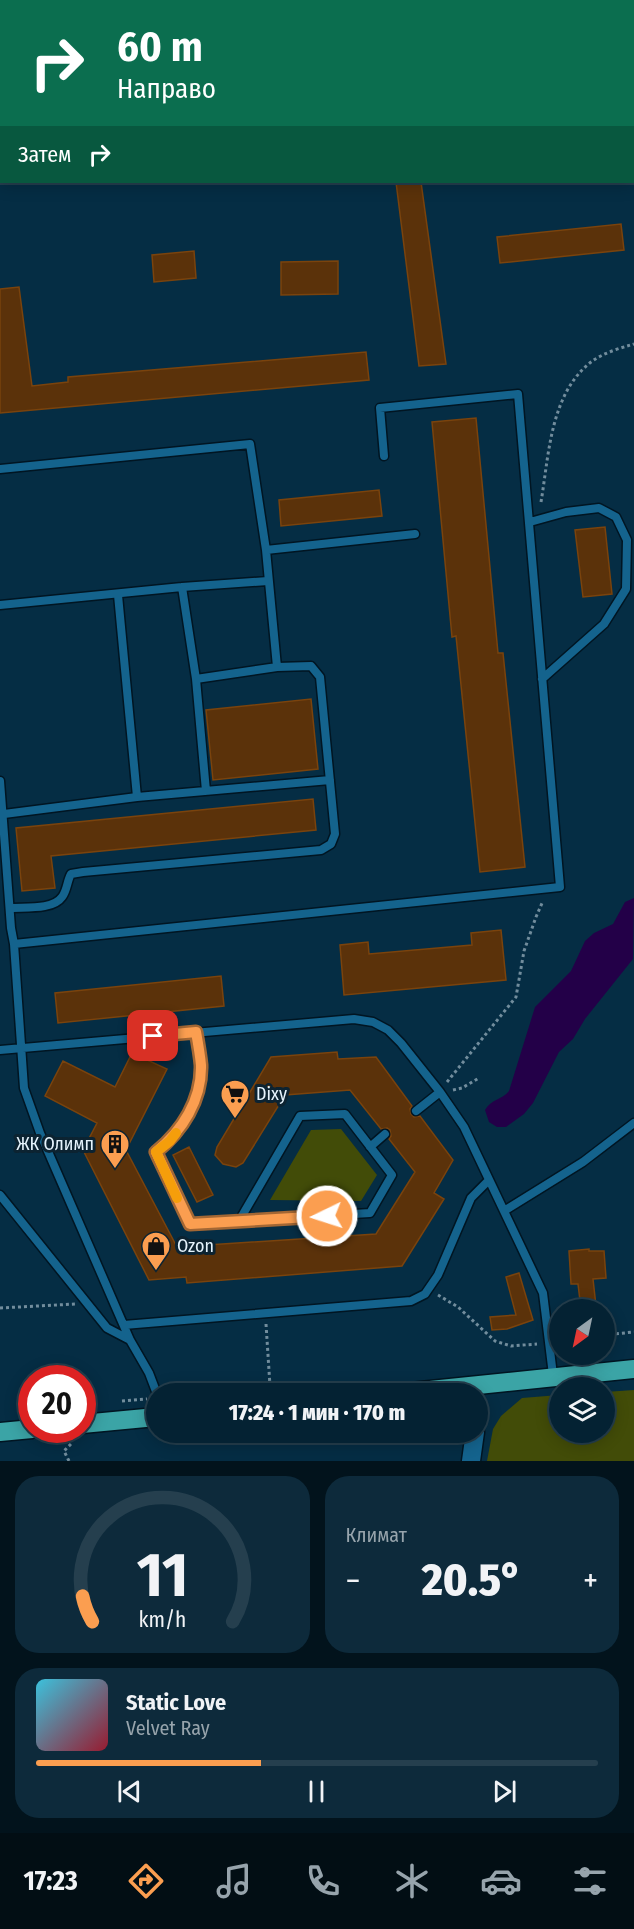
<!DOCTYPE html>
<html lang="ru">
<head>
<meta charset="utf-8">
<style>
	body { margin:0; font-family:"Fira Sans Condensed",sans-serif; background:#0d2a3b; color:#f1f3f6; height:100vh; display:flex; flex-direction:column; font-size:22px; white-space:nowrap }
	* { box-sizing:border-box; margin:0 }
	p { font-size:20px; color:#97a4ac }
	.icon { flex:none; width:33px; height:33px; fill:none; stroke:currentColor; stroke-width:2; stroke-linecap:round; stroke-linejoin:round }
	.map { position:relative; height:1461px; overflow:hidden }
	.side { display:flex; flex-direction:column; gap:15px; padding:15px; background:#02131c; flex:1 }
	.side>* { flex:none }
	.banner { position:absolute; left:0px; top:0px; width:634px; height:183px; box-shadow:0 3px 15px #0003,0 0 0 2px #253f4e; background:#0b6e4f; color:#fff; overflow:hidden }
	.needle { width:39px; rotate:213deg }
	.controls { position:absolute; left:549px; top:1299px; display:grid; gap:12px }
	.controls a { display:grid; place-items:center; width:66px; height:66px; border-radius:50%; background:#042233; box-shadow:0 3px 15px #0003,0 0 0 2px #253f4e; font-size:30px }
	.speed { position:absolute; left:18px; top:1365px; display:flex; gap:12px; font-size:30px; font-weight:700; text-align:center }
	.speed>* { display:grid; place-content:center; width:78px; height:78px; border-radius:50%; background:#042233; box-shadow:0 3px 15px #0003,0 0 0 2px #253f4e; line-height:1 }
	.speed .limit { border:9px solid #d22; background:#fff; color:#111 }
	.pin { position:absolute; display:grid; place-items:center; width:51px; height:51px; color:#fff; margin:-26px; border-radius:12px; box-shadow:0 3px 9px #0006 }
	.me { position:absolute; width:66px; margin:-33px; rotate:266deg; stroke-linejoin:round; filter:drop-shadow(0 0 4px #0008) }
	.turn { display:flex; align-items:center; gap:21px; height:126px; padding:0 18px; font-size:27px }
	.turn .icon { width:78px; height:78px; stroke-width:2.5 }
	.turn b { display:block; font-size:42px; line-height:51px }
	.then { display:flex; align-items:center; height:57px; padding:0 18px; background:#0003; gap:12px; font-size:22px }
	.big { font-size:45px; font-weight:800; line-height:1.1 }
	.side .card { flex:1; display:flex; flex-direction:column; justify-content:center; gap:9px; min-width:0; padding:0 21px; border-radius:24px; background:#0d2a3b }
	.side .dial { align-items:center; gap:0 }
	.dial svg { height:156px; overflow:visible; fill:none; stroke:#253f4e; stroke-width:7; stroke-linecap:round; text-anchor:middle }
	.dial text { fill:#f1f3f6; stroke:none }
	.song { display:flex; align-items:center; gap:18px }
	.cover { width:72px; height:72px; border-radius:9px; background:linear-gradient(135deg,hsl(190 70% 55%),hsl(350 70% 35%)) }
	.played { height:6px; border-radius:3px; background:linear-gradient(90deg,#fb9e50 40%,#253f4e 40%) }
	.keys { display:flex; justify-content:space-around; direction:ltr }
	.heat { display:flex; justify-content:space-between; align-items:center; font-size:33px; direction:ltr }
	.side .tiles { flex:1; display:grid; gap:15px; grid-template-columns:1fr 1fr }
	.card:last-child { grid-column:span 2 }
	.trip { position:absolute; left:146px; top:1383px; width:342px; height:60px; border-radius:30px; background:#042233; box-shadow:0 3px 15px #0003,0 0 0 2px #253f4e; font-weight:800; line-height:60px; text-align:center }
	.tabs { display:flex; height:96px; justify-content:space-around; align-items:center; background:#020e14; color:#97a4ac }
	.tabs .icon { width:42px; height:42px }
	.tabs .selected { color:#fb9e50 }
	.tabs b { font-size:27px; color:#f1f3f6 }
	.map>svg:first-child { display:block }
</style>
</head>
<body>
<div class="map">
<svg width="634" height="1461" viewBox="0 0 634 1461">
	<rect width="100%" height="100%" fill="#052d44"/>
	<!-- green -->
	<path fill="#424c08" d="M341,1129L377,1175L361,1201L270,1200L311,1130Z
		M634,1390V1461H487L493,1429L501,1416L522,1398L559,1395L560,1432H604L605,1392Z"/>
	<!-- water -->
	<path fill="#230048" d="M634,898L633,959L585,1019L573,1039L559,1052L533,1103L524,1114L506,1127H497L489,1122L485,1110C491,1099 502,1100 509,1091L535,1007L571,971L585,941L594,933L613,924L625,902Z"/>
	<!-- building -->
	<path fill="#5b320a" stroke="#7a430d" stroke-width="1.5" d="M396,182H421L446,364L419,366Z
		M621,224L624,250L500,263L497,237Z
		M194,251L196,278L154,282L152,255Z
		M338,261V294L281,295V262Z
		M19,287L32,386L68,382V377L366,352L369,380L0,413V289Z
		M476,418L498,653H503L525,867L480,872L456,636L452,637L432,422Z
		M379,490L382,516L281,526L279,500Z
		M605,527L612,594L583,597L575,530Z
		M311,699L318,769L213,780L206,710Z
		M313,799L316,830L51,856L55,888L22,891L16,828Z
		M501,930L506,980L344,995L340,945L368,942L369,954L472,945L471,933Z
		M221,976L224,1006L58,1023L55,993Z
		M337,1052L338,1059L376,1057L412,1106L410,1109L411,1114L414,1117L420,1116L453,1160L434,1193L444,1199L402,1266L187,1283L186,1277L149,1280L83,1150L97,1123L45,1096L63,1061L115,1087L132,1053L167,1069L126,1150L177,1247L376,1234L415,1172L389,1139L391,1136L390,1130L387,1128L381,1129L350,1090L285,1095L243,1163L236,1167L223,1164L215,1155L217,1147L271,1057Z
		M189,1147L213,1195L197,1202L173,1155Z
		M589,1249V1251H604L606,1278L593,1279L596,1306L581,1309L578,1284H571L569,1251Z
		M519,1273L533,1320L507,1329L492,1330L490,1317L516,1315L506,1277Z"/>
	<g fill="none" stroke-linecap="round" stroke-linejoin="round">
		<!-- lane casing -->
		<g stroke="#011522" stroke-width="11">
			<path id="lane" d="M0,469L250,444L266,550L277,667
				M530,522L566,512L599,508L616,517L627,540L626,589L604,624L542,679
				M266,550L415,534
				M182,587L196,679L206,791
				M118,595L137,797
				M0,605L182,587L268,581
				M0,781L11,928L14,944L24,1088L40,1133L130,1340L149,1373L157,1394
				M4,814L137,797L330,780
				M11,908C26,907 53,910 62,897C67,891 67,881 71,874L83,872L321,850L331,844L335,834L320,677L311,666L277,667L196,679
				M14,944L560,887L518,394L380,408L384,456
				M196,1032C199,1050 204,1070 200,1088C193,1114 176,1136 156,1152L190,1224L370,1213L392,1175L345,1114L300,1116L239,1221
				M0,1050L354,1019L373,1022L388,1030L401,1043L440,1092L464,1127L543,1293L553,1375
				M416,1111L440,1092
				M370,1147L385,1134
				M0,1195L107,1328L130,1340
				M504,1211L583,1162L634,1123
				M124,1325L411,1301L425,1294L438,1275L471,1198L489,1180"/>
		</g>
		<!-- secondary casing -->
		<g stroke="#011522" stroke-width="21">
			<path id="secondary" d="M471,1461L475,1432"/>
		</g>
		<!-- primary casing -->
		<g stroke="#011522" stroke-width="21">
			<path id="primary" d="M391,1394L634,1369
				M82,1424L156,1417
				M0,1432L32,1429"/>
		</g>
		<!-- path -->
		<path stroke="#728d9d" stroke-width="3" stroke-dasharray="3 3" stroke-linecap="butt" d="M541,502C549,455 550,394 591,362C603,353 620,348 634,344
			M447,1082L516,997L524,951L536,917L543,901
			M453,1090L462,1088L479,1078
			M438,1295L458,1307L495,1341L511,1346L537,1344
			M0,1308L75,1304
			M266,1324L270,1386
			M604,1335L634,1332
			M200,1394L257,1387
			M122,1401L147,1399
			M160,1434L173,1432
			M69,1461L64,1451L72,1443"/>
		<!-- lane -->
		<use href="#lane" stroke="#14638d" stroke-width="8"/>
		<!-- secondary -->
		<use href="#secondary" stroke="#14638d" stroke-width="18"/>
		<!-- primary -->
		<use href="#primary" stroke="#3ba4a6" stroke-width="18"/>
	</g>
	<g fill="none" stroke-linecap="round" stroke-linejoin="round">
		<!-- route casing -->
		<g stroke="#a36734" stroke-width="15">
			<path id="route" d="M153,1036L196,1032C198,1043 200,1054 201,1065C202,1100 182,1131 156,1152L190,1224L327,1216"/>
		</g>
		<!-- route -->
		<use href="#route" stroke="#fb9e50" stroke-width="10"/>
		<!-- slow -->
		<path stroke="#f59e0b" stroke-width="10" d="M176,1133L170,1141L156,1152L177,1198"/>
	</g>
	<!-- icons -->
	<defs>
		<g id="supermarket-pin" transform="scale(1.5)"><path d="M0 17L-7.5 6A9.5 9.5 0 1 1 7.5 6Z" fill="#fb9e50" stroke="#0c2331"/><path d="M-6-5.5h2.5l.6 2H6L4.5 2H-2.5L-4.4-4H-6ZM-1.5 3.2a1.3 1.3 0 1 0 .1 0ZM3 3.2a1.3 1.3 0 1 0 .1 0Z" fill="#111"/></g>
		<g id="building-pin" transform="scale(1.5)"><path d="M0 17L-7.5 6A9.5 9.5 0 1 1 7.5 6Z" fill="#fb9e50" stroke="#0c2331"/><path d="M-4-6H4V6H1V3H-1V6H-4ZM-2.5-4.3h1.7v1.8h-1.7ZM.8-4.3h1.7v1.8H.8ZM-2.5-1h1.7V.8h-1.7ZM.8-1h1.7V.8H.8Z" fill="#111"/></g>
		<g id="shop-pin" transform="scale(1.5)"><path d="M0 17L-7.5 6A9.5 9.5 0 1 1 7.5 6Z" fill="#fb9e50" stroke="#0c2331"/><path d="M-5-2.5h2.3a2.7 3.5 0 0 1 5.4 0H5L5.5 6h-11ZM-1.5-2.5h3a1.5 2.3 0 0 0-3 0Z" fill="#111"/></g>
	</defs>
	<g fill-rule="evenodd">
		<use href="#supermarket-pin" x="235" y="1094"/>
		<use href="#building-pin" x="115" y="1144"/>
		<use href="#shop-pin" x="156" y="1246"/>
	</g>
	<g text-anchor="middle" stroke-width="6" stroke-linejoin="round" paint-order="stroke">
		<!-- poi labels -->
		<g font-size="18" fill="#e6f4fd" stroke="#0c2331" text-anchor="start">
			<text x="256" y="1100">Dixy</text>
			<text x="94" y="1150" text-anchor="end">ЖК Олимп</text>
			<text x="177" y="1252">Ozon</text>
		</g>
	</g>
</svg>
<div class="controls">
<a><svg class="needle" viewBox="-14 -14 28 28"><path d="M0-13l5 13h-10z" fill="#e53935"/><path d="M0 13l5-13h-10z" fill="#97a4ac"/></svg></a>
<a><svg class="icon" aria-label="layers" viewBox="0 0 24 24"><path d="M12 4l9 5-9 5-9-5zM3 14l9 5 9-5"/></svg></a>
</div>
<div class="speed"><div class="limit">20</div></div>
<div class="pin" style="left:153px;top:1036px;background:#d93025"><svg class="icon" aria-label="arrive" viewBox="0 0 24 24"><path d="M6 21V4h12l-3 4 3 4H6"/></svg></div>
<svg class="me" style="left:327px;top:1216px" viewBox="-20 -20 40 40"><circle r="17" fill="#fb9e50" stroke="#fff" stroke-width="3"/><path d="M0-11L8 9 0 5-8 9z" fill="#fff"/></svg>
<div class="trip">17:24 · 1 мин · 170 m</div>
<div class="banner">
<div class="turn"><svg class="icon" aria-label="right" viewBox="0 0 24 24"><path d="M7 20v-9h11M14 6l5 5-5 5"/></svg><div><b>60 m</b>Направо</div></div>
<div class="then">Затем<svg class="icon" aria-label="right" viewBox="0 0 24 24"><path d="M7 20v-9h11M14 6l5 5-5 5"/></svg></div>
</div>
</div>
<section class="side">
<div class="tiles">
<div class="card dial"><svg viewBox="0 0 100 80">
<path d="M14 69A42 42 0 1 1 86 69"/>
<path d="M14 69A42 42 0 0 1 9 56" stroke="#fb9e50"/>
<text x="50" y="56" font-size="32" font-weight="700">11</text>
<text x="50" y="72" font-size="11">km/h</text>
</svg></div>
<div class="card"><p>Климат</p>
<div class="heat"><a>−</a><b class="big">20.5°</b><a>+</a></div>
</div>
<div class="card">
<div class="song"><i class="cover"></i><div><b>Static Love</b><p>Velvet Ray</p></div></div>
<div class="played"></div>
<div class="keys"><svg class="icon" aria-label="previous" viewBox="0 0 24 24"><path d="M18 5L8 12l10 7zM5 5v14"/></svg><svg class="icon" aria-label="pause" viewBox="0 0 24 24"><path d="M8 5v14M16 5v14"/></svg><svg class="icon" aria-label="next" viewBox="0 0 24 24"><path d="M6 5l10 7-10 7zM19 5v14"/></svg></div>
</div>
</div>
</section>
<nav class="tabs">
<b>17:23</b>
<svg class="icon selected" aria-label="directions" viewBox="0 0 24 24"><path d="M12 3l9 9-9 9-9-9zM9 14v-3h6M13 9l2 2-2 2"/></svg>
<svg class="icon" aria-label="music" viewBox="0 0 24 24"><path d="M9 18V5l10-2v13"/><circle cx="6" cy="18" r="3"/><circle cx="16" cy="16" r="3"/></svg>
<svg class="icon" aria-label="phone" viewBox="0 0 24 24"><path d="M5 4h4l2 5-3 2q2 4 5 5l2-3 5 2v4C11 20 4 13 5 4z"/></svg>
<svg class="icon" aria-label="climate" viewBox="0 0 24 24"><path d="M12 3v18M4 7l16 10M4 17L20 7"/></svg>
<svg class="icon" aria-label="car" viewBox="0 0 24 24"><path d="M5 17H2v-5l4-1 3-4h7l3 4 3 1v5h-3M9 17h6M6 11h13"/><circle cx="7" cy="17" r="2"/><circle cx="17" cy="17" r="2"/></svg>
<svg class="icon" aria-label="filters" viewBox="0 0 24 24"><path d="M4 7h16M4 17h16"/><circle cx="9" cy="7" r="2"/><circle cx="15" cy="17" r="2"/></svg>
</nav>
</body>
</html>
